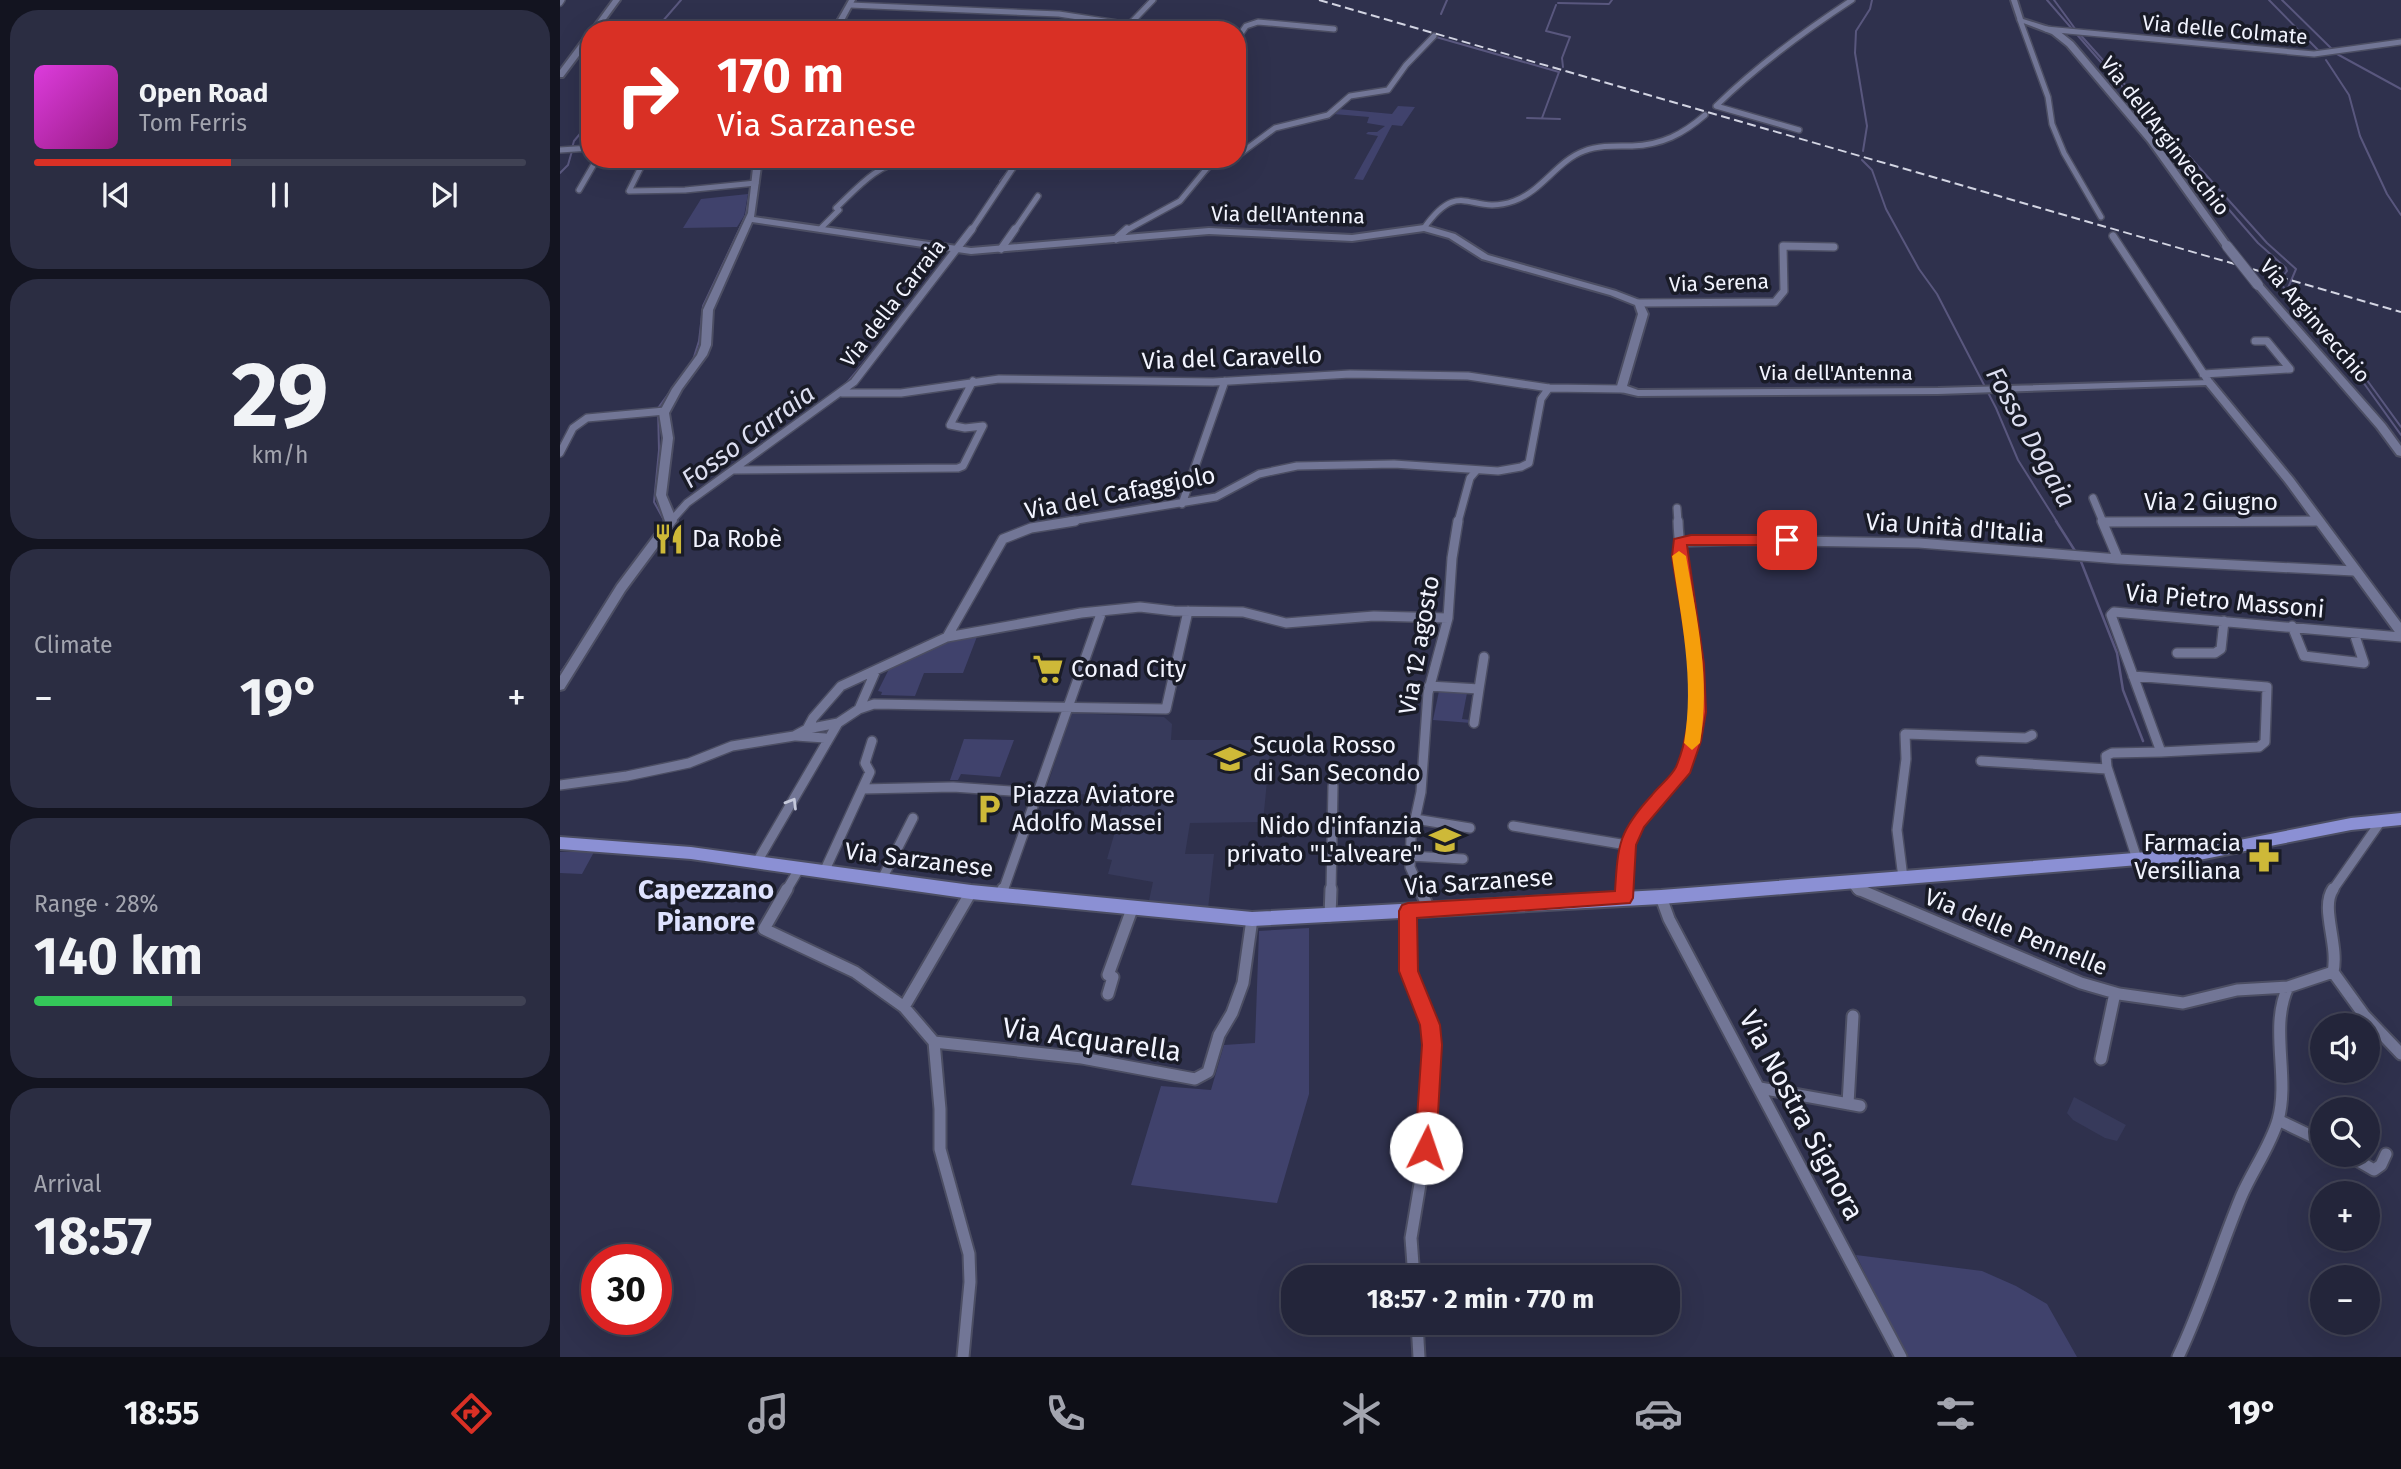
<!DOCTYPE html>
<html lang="en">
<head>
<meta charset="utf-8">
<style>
	body { margin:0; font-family:"Fira Sans",sans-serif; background:#2b2d42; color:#f1f3f6; height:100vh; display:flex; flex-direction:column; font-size:26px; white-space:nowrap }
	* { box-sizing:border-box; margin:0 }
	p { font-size:23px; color:#a3a5af }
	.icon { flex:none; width:38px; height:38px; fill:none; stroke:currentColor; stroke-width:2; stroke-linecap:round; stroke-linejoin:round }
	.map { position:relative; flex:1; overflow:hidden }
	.details { display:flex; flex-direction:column; gap:10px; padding:10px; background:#131420; width:560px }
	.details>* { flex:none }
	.hud { position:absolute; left:21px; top:21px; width:665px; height:147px; border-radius:28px; box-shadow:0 7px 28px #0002,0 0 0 2px #404254; background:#d93025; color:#fff; overflow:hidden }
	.controls { position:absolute; left:1750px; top:1013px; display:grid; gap:14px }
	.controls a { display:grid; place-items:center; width:70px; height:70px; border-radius:50%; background:#23253a; box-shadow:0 7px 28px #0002,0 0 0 2px #404254; font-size:35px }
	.speed { position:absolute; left:21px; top:1244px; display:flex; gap:14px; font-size:35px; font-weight:700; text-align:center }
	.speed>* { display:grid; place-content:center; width:91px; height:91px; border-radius:50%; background:#23253a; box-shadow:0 7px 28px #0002,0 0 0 2px #404254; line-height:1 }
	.speed .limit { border:10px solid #d22; background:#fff; color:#111 }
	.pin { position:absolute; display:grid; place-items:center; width:60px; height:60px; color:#fff; margin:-30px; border-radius:14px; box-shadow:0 4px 10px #0006 }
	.me { position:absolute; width:77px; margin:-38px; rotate:4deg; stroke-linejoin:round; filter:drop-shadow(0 0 5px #0008) }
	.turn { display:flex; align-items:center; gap:24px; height:147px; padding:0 21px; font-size:32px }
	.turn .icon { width:91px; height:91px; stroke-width:2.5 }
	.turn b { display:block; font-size:49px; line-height:60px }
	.big { font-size:52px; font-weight:700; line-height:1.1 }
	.details .card { flex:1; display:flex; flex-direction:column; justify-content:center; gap:10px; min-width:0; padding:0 24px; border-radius:28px; background:#2b2d42 }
	.details .dial { align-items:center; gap:0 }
	.dial b { font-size:91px; line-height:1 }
	.song { display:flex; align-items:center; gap:21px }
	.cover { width:84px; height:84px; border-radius:10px; background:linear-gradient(135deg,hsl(300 70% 55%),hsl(310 70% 35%)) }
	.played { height:7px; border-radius:4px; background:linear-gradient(90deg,#d93025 40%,#404254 40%) }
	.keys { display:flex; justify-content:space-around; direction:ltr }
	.heat { display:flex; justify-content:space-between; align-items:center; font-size:38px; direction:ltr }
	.charge { height:10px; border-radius:5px; background:linear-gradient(90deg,#34c759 28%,#404254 0) }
	.trip { position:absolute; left:721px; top:1265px; width:399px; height:70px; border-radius:28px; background:#23253a; box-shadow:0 7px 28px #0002,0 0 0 2px #404254; font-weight:700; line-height:70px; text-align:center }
	.tab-bar { display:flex; height:112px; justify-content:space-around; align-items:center; background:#0e0f17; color:#a3a5af }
	.tab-bar .icon { width:49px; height:49px }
	.tab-bar .active { color:#d93025 }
	.tab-bar b { font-size:32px; color:#f1f3f6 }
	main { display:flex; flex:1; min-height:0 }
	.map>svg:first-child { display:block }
</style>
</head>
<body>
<main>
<section class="details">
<div class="card">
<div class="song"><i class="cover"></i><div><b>Open Road</b><p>Tom Ferris</p></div></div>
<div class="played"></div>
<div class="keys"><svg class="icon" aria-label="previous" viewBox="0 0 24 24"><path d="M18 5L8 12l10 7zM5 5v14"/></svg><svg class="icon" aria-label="pause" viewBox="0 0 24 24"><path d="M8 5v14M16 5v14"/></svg><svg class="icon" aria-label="next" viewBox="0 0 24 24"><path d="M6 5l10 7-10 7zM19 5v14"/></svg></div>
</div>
<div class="card dial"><b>29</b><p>km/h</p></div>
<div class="card"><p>Climate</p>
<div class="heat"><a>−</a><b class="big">19°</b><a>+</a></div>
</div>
<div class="card"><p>Range · 28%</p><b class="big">140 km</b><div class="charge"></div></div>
<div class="card"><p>Arrival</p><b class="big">18:57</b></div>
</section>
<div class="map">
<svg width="1841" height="1357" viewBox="0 0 1841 1357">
	<rect width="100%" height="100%" fill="#2f314d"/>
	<!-- built -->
	<path fill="#373a5b" d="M511,713L604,717L612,724L611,740H711L703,822L630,823L625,854H654L648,909L588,905L593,882L548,874L552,860L547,859L564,801L540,800L541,795L485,793Z
		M1514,1097L1566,1125L1557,1141L1545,1138L1513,1120L1507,1113Z"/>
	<!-- green -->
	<path fill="#40426c" d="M838,106L855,107L842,126L832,125L803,180L794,179L818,136L806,134L808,132H817L825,126L807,123L809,117L773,114L778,109L832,114Z
		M188,194L184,216L177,227L123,228L141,199Z
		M418,634L403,673H364L355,696L321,695L322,692L318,691L330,667L388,641Z
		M879,691L907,693L902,719L911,720V723L873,720Z
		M404,739L454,740L440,777L401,774L398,780H390Z
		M0,852H34L22,874L0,873Z
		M749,928V1094L717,1203L571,1185L601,1086L651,1090L664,1045L695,1043L699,931Z
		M1296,1255L1422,1271L1456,1286L1487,1304L1517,1357H1346Z"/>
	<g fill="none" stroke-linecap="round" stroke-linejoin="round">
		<!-- stream-far1 -->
		<path stroke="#59577e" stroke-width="2" d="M1487,0L1698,243L1726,268L1727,271L1720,280L1725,290L1780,350L1841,435
			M1494,0L1516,30L1707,243L1736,269L1728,288L1780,343L1841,427
			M1709,0L1759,51
			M1722,0L1777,54L1841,89
			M998,3L1049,4L1052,0
			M996,5L986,31L1010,37L1002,58L1003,67
			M580,10L589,0
			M881,14L887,0
			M95,30L121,0
			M270,30L286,6
			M876,37L999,72
			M1766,60L1789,95L1800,136L1827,194L1841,215
			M967,118L1000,119
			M982,118L999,72
			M761,119L769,118
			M12,148L14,141L30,122
			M1303,151L1307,126L1295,53L1296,31L1310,9L1312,0
			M1302,160L1312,170L1326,209L1359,269L1377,294L1436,408L1458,460L1497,522
			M0,173L8,165L12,151
			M440,181L451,167
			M637,184L651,168
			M434,191L438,185
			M285,385L312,353
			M105,522L94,502L99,450L98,408L133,360L139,341L143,306L186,215L191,185"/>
		<!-- stream -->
		<path stroke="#59577e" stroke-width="2.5" d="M104,521L105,523
			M1496,521L1517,554
			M1520,559L1557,653L1563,690L1583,741
			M57,586L76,560
			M0,674L18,648"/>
		<!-- street-far3 casing -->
		<g stroke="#4c4e63" stroke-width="8">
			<path id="street-far3" d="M0,3L2,0
				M290,5L499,14L570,25
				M1460,20L1488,97L1492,124L1504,153L1541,217
				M566,28L593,0
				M1486,29L1754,54L1841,42
				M652,30L658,24
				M677,39L686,26L698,22L774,29
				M1239,130L1156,106C1198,65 1243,32 1292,0
				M0,150L30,148
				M677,156L715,128L768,115L790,96L828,90L846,65L874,36
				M85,159L69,191L125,190L196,183
				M19,190L37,159
				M864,228C901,176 910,217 954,201C982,191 997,161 1024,151C1039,145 1056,146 1072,146C1102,145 1123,134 1145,115
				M260,229L279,210L276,208C297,188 318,163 348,160
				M411,231L459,159
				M454,231L478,196
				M565,231L620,201L648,167L670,159"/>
		</g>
		<!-- street-far2 casing -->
		<g stroke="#4c4e63" stroke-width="10">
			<path id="street-far2" d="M1553,236L1649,382
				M556,239L567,229
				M441,249L455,229
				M1079,303L1215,302L1224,291L1223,246L1274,247
				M1643,374L1730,369L1707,341H1695
				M282,393H341L439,379L653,382L790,374L908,376L989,388L1062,389
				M0,453L13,428L27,418L105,411
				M173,470L398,468L403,466L423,426L405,428L390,425L413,381
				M1533,498L1543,522
				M622,504L665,381
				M1117,508L1118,522
				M111,521L127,503L294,382L412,229
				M505,522L656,497L699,474L737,466L834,464L938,471L961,467L969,463L981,399L989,388
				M898,522L910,478L916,471
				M1543,522L1759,521"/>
		</g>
		<!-- street-far1 casing -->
		<g stroke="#4c4e63" stroke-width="12">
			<path id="street-far1" d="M1542,521L1558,559
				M1543,522L1759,521
				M1120,542L1180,540L1359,543L1558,559L1794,571
				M1732,626L1744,656L1804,663L1794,633
				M387,637L521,613L580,607L614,611L683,612L726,623L814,616L888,618
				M1617,653H1655L1661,649L1664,621
				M1573,676L1707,687L1705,742L1699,747L1601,752
				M869,686L919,689L914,723
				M919,689L924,657
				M299,709L316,670
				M247,729L278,723L299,709L314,704L606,709L628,611
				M236,736L265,738L267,742
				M1421,761L1547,769
				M0,785L67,776L129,763L172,746L234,736L247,729L253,718L281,686L387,637L443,539L471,528L515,521
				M302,789L393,787L479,793
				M855,819L910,828
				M953,826L1067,845
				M850,856L903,859
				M1577,859L1547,767L1546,756L1552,753L1601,752L1551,615L1554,612L1841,637
				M197,862L278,723
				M264,872L310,772L305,763L312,741
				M1343,878L1337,830L1346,759L1345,734L1466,738L1472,735
				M322,879L353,818
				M1292,883L1299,891
				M226,891L239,869
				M443,891L542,611
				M771,891L773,786
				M861,891L850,867L851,838L861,792L868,693L888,618L892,558L898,521
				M1064,891C1065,876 1063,857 1068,843C1077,815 1103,798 1120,775C1127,766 1131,751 1133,740C1150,671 1120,591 1118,521
				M1772,891L1821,821"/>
		</g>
		<!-- street casing -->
		<g stroke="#4c4e63" stroke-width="15">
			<path id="street" d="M227,889L204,929L295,972L344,1007L374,1042L522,1058L635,1079L648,1072L659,1035L672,1013L683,983L692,919
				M860,889L869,909
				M1298,889L1521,983L1559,994L1623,1003L1677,990L1728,987L1773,972
				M441,895L443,889
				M1101,897L1109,919L1341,1357
				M1064,898V889
				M848,911L849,971L870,1025L872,1045L866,1148L851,1238L854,1278
				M770,916L771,889
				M1773,972C1779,944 1760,908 1773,889
				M1773,972L1804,1015L1841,1054
				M548,994L553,977L548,975L572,909
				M344,1007L411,892
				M374,1042L380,1109V1149L409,1254L410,1282L403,1357
				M1541,1059L1555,993
				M1200,1088L1300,1106
				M1288,1104L1293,1016
				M1718,1120L1762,1141
				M1788,1155L1814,1170L1821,1165L1826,1154
				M857,1323L859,1357
				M1618,1357C1643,1305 1659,1250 1681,1197C1692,1171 1710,1147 1718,1120C1730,1077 1709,1028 1728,987"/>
		</g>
		<!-- secondary casing -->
		<g stroke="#4c4e63" stroke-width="4">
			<path id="secondary" d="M53,0H60L38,30H31Z
				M289,0H295L279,30H272Z
				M1451,0H1457L1463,19L1498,30L1513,42L1594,138L1670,244V248H1664L1588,142L1507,46L1492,34L1458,21Z
				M27,34H30V41L3,77H0V70Z
				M194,159H202L194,217L411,248L649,228L792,235L864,225L895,234L928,255L1056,291L1082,301L1088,314L1067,386L1078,390L1378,388L1652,380L1733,478L1841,623V636L1837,635L1725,482L1646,385L1378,394L1078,396L1061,392L1057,386L1078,314L1075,305L1050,295L922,259L889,238L864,231L792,241L649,234L411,254L192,222L153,310L151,345L147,355L122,389L109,413L113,438L106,495L117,521L65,591L4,689L0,690V676L57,585L105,521L96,495L103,438L99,413L112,389L137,355L141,345L143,310L188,213Z
				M1698,282L1701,283L1825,424L1841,446V456L1837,455L1817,428L1695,287L1693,285Z"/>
		</g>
		<!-- primary casing -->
		<g stroke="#4c4e63" stroke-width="4">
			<path id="primary" d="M1841,813V825L1791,830L1639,860L1101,904L692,926L411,899L131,859L0,849V837L131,847L411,885L692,912L1101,890L1639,848L1791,818Z"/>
		</g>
		<!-- street-far3 -->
		<use href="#street-far3" stroke="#727696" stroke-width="5"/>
		<!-- street-far2 -->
		<use href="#street-far2" stroke="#727696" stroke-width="7"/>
		<!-- street-far1 -->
		<use href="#street-far1" stroke="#727696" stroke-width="9"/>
		<!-- street -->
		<use href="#street" stroke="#727696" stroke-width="11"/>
		<!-- secondary -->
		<use href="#secondary" fill="#727696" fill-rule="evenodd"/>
		<!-- primary -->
		<use href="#primary" fill="#8b90d4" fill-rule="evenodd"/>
		<!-- rail -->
		<path stroke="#d2d4e2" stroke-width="2" stroke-dasharray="9 4.5" stroke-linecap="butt" d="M759,0L1841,312"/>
		<!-- secondary-bridge casing -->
		<g stroke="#4c4e63" stroke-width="12" stroke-linecap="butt">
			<path id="secondary-bridge" d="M1667,246L1698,285"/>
		</g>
		<!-- secondary-bridge -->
		<use href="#secondary-bridge" stroke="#727696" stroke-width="10"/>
	</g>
	<!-- one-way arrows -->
	<defs><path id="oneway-chevron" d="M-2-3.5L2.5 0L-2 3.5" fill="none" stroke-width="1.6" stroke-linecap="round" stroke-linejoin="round" transform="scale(1.75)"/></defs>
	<use stroke="#c5c8da" href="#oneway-chevron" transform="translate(232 803) rotate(-59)"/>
	<!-- route -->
	<path fill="#d93025" stroke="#8d1f18" stroke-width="2" d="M1131,535H1227L1235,540L1227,545H1127L1144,664L1146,712L1141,741L1130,773L1084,827L1076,845L1073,898L1070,903L857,918L858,971L880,1025L882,1045L876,1148L873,1155L866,1158L858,1155L855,1148L862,1045L860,1025L839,971V911L842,905L848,903L1055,891C1058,843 1059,831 1092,795C1099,786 1111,777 1116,767C1144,701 1122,624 1112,556L1114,539Z"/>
	<!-- slow -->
	<path fill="#f59e0b" d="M1119,551L1126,556C1137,619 1151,680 1140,743L1132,750L1124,743C1135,680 1121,619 1112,556Z"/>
	<!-- icons -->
	<defs>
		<g id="restaurant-bare" transform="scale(2.415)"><path d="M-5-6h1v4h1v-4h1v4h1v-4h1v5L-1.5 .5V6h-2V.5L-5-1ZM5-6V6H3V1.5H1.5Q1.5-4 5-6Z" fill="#ceb938" stroke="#191b27" stroke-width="2.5" paint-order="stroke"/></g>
		<g id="supermarket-bare" transform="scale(2.415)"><path d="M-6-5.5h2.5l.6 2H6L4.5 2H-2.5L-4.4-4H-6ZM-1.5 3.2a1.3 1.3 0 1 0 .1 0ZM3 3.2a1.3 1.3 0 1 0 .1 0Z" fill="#ceb938" stroke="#191b27" stroke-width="2.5" paint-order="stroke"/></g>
		<g id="school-bare" transform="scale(2.415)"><path d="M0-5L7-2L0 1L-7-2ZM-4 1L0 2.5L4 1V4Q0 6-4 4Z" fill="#ceb938" stroke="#191b27" stroke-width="2.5" paint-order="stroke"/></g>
		<g id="parking-bare" transform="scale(2.415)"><path d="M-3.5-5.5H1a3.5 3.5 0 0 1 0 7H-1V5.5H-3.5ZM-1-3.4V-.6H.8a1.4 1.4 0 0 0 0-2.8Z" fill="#ceb938" stroke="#191b27" stroke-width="2.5" paint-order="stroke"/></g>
		<g id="pharmacy-bare" transform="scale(2.415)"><path d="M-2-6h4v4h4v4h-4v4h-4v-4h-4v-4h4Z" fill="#ceb938" stroke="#191b27" stroke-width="2.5" paint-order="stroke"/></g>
	</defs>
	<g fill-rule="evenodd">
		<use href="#restaurant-bare" x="109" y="539"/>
		<use href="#supermarket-bare" x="488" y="669"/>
		<use href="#school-bare" x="670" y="759"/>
		<use href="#parking-bare" x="429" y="809"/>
		<use href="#school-bare" x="885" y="840"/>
		<use href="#pharmacy-bare" x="1704" y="857"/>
	</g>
	<g text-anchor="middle" stroke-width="7" stroke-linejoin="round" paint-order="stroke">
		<!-- far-street labels -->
		<g font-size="21" fill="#f2f4ff" stroke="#191b27">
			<text transform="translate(1665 30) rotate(5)" y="7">Via delle Colmate</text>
			<text transform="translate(1605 136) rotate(52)" y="7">Via dell'Arginvecchio</text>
			<text transform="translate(728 215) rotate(1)" y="7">Via dell'Antenna</text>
			<text transform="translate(1159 283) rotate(-2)" y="7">Via Serena</text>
			<text transform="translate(333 303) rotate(-52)" y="7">Via della Carraia</text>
			<text transform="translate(1755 321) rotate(49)" y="7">Via Arginvecchio</text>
			<text x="1276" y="380">Via dell'Antenna</text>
		</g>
		<!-- street labels -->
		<g font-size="24" fill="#f2f4ff" stroke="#191b27">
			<text transform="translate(672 358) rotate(-2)" y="8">Via del Caravello</text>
			<text transform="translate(560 493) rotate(-11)" y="8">Via del Cafaggiolo</text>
			<text x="1651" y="510">Via 2 Giugno</text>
			<text transform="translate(1395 528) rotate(4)" y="8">Via Unità d'Italia</text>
			<text transform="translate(1665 601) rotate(5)" y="8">Via Pietro Massoni</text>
			<text transform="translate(859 645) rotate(-80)" y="8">Via 12 agosto</text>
			<text transform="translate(359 860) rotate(7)" y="8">Via Sarzanese</text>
			<text transform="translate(919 882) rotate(-4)" y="8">Via Sarzanese</text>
			<text transform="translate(1456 932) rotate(22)" y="8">Via delle Pennelle</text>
		</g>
		<!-- poi labels -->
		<g font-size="24" fill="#f2f4ff" stroke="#191b27" text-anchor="start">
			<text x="132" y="547">Da Robè</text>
			<text x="511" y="677">Conad City</text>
			<text x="693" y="753">Scuola Rosso<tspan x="693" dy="28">di San Secondo</tspan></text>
			<text x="452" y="803">Piazza Aviatore<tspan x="452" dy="28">Adolfo Massei</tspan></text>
			<text x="862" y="834" text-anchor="end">Nido d'infanzia<tspan x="862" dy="28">privato "L'alveare"</tspan></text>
			<text x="1681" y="851" text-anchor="end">Farmacia<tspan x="1681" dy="28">Versiliana</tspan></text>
		</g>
		<!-- water labels -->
		<g font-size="26" font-style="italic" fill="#dcdef0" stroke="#191b27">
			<text transform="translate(188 436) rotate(-36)" y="9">Fosso Carraia</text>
			<text transform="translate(1471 437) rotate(61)" y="9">Fosso Dogaia</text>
		</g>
		<!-- quarter labels -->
		<g font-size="28" font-weight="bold" fill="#dee2ff" stroke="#191b27">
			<text x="146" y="899">Capezzano<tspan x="146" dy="32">Pianore</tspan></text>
		</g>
		<!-- near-street labels -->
		<g font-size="28" fill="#f2f4ff" stroke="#191b27">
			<text transform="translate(532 1039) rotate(8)" y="10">Via Acquarella</text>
			<text transform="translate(1242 1115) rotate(62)" y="10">Via Nostra Signora</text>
		</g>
	</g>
</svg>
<div class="controls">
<a><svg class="icon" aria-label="sound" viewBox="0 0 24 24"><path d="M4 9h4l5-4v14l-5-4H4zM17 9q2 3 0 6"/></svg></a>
<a><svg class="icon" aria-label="search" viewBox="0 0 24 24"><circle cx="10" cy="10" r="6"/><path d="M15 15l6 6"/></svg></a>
<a>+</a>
<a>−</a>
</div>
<div class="speed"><div class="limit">30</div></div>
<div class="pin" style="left:1227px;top:540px;background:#d93025"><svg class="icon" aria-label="arrive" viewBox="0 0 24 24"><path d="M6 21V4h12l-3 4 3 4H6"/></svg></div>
<svg class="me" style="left:866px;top:1148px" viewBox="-20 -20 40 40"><circle r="19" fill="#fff"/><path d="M0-13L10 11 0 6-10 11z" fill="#d93025"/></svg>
<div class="trip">18:57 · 2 min · 770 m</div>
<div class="hud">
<div class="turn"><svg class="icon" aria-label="right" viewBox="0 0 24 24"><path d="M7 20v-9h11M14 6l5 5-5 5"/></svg><div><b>170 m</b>Via Sarzanese</div></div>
</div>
</div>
</main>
<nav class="tab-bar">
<b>18:55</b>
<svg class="icon active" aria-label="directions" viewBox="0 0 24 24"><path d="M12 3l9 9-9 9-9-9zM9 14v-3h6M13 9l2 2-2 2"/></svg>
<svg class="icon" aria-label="music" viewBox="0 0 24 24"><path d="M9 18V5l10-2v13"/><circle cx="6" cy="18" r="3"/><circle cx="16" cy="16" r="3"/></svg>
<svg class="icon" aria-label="phone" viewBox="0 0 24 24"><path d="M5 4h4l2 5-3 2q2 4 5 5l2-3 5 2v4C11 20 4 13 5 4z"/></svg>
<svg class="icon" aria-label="climate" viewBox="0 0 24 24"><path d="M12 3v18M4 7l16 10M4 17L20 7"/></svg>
<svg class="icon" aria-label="car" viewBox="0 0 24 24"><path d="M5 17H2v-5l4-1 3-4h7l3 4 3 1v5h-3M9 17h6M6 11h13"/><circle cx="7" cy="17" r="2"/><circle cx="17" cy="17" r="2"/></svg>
<svg class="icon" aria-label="filters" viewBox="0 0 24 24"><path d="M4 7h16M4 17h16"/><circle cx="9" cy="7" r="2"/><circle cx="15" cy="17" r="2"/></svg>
<b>19°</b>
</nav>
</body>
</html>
